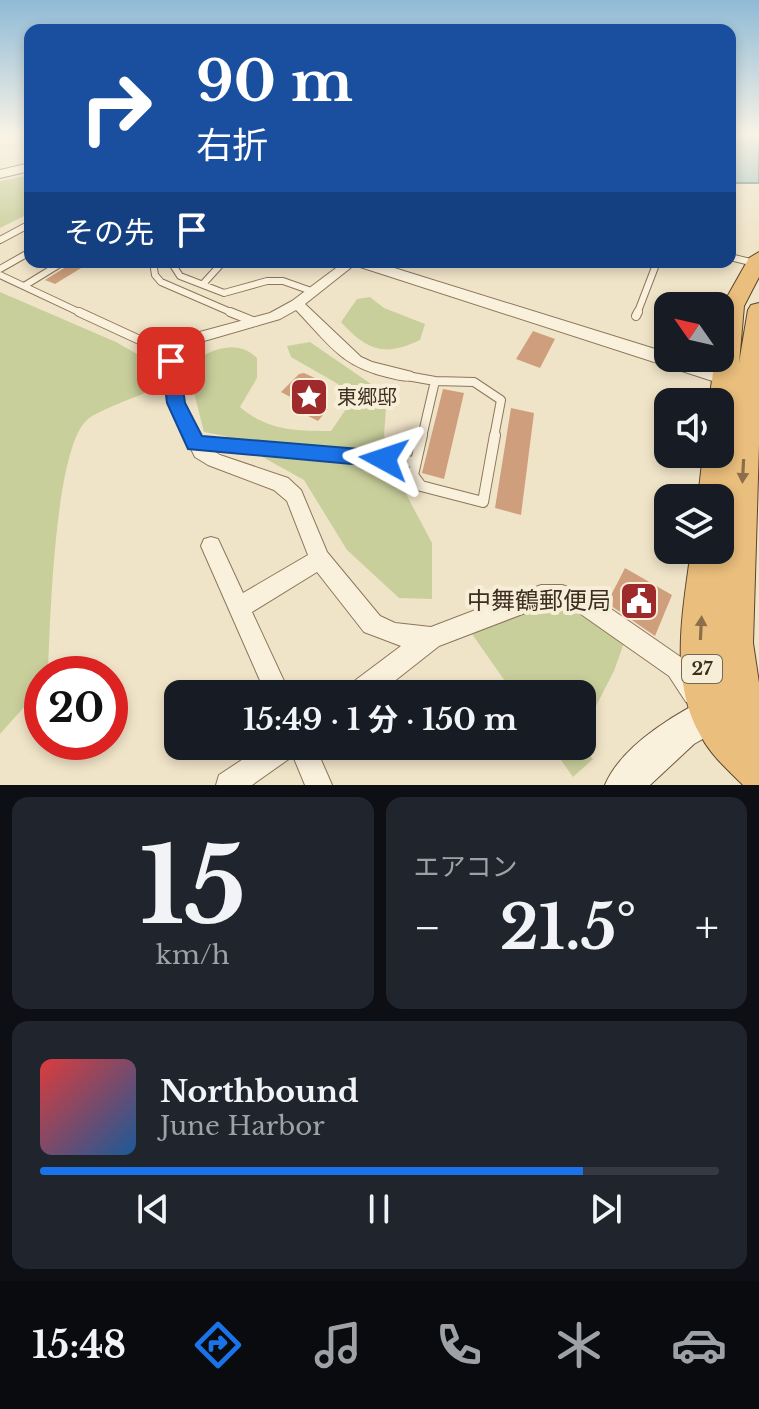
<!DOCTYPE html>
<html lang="ja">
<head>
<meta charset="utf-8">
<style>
	body { margin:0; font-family:"Libre Baskerville","Noto Sans JP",serif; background:#20242c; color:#f1f3f6; height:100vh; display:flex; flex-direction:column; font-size:30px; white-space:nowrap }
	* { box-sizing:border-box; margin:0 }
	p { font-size:26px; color:#9ea1a6 }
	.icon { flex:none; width:44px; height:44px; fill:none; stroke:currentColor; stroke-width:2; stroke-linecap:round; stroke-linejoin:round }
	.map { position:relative; height:785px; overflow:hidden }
	.side { display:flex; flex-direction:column; gap:12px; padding:12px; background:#0d0f14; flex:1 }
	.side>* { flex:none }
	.top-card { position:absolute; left:24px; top:24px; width:712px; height:244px; border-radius:16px; box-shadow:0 4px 12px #0003; background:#1a4fa0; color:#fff; overflow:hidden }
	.needle { width:52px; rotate:304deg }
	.fabs { position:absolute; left:654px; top:292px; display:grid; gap:16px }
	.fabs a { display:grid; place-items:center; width:80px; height:80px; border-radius:16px; background:#171b24; box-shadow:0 4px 12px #0003; font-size:40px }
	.speed { position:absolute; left:24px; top:656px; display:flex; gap:16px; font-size:40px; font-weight:700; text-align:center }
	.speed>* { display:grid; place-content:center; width:104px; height:104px; border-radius:50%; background:#171b24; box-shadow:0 4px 12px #0003; line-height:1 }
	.speed .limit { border:12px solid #d22; background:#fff; color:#111 }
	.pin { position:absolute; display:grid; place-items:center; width:68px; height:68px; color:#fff; margin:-34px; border-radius:16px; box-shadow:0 4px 12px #0006 }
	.me { position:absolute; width:88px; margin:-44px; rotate:275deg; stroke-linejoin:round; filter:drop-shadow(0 0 6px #0008) }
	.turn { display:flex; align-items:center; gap:28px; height:168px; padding:0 40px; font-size:36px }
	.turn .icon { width:104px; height:104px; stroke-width:2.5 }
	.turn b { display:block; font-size:56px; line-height:68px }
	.then { display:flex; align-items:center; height:76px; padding:0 40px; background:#0003; gap:16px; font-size:30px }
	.big { font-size:60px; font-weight:700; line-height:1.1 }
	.side .card { flex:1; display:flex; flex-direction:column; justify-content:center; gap:12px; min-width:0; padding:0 28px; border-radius:16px; background:#20242c }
	.side .dial { align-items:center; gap:0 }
	.dial b { font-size:104px; line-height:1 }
	.song { display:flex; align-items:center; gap:24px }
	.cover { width:96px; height:96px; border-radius:12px; background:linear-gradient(135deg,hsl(0 70% 55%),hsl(210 70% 35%)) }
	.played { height:8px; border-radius:4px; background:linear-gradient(90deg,#1a73e8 80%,#363941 80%) }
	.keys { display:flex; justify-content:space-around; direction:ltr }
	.heat { display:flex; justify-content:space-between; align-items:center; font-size:44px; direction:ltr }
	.side .tiles { flex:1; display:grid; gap:12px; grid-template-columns:1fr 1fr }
	.card:last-child { grid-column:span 2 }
	.trip { position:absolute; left:164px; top:680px; width:432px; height:80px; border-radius:16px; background:#171b24; box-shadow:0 4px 12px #0003; font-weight:700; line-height:80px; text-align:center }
	.menu { display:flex; height:128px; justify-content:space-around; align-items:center; background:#090b0e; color:#9ea1a6 }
	.menu .icon { width:56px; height:56px }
	.menu .active { color:#1a73e8 }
	.menu b { font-size:36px; color:#f1f3f6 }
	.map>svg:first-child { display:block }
</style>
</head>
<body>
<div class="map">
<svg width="759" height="785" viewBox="0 0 759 785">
	<rect width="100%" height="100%" fill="#f0e4c8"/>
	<!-- green -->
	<path fill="#c9cf9b" d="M30,175V213L0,228V181Z
		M0,292L116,342L144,358L155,389C139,396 98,410 87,420C54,449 50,627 48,674H42V687L0,734Z
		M370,297L384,308L425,324L420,340C385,357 367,351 341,322L357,299Z
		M310,342L387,395L384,435L397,477L432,543V599L399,598L347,550L304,480L225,436L204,432L187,365C209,351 235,337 257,358V378L240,407C268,431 296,431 331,431L346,409L338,384L291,357L287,346Z
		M560,602L624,643L614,671L582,733V694H514L472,634L544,605Z
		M551,746H582L593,759L573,777Z"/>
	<!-- water -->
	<path fill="#a9c4bc" stroke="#6f938a" stroke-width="2" d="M730,134H759V183H730Z"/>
	<!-- building -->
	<path fill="#cf9f7d" d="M69,262H91L55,284L45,280L66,267Z
		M533,331L555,339L540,368L516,359Z
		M304,373L317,379L311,385L327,392L317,404L328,409L318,421L296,410L299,408L292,404L296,400L281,392L299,374Z
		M443,389L464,393L444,479L422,473Z
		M511,408L534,413L521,515L495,508Z
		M625,568L672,595L655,636L607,603Z"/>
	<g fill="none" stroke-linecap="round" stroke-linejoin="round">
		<!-- service-far2 casing -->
		<g stroke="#8d765c" stroke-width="8">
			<path id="service-far2" d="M0,240L30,224
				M730,257L759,264
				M153,262L155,275L161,282L235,314
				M171,262L180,276L224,293L267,281H283L314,292
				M0,269L30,252
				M0,275L83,314
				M203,284L223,262
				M24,286L63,262
				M637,314L657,262"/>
		</g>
		<!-- service-far1 casing -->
		<g stroke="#8d765c" stroke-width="10">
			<path id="service-far1" d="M79,312L144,342L164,347
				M230,312L255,322
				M636,316L638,312
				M407,376L435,381
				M435,381L474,382L501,400L494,437
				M422,437L435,381"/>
		</g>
		<!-- service casing -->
		<g stroke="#8d765c" stroke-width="12">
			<path id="service" d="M422,435L413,475L421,486L483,502L495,435
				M197,444L416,462"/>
		</g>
		<!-- minor casing -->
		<g stroke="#8d765c" stroke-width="2">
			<path id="minor" d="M344,262H358L305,304L361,357L372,362L412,372L415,376L412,380C404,382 396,379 387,377C340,366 328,343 296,310L280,319L173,350L179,361L184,403L207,447L220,455L288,478L301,490L327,552L380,616L395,623L431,627L541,585H562L588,593L685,660L707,693L704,702L695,705L686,702L669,676L575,610L562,607H541L439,646L378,694H346L349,685L401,646L364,632L317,572L252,612L290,694H266L201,546L204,539L211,537L218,539L243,593L308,555L287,501L274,490L208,465L195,457L168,403L163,361L157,347L159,343L270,313L292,301Z
				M263,746H315L332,785H305L293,756L252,785H216L219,775Z"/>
		</g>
		<!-- tertiary casing -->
		<g stroke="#8d765c" stroke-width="2">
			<path id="tertiary" d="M30,163V171L0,178V170Z
				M351,262H375L668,353V358H683L759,382V396L354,265Z"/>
		</g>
		<!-- secondary casing -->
		<g stroke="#6f573f" stroke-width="2">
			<path id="secondary" d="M722,692L734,697L739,709L734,721L694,744L650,785H605C622,744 683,708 722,692Z"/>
		</g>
		<!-- trunk casing -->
		<g stroke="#5b4430" stroke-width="2">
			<path id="trunk" d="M759,252V277L744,306L739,363L748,310L751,305L759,303V444L753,643L759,683V785H743C728,770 712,756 702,738C668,682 683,611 691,550H720V540L723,546L726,503L720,509V498H698L703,454H720V443L727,446L730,451L732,426L730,430L720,434V402H709L715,358H720L722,306L749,258Z"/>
		</g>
		<!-- service-far2 -->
		<use href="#service-far2" stroke="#faf1dc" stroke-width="6"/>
		<!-- service-far1 -->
		<use href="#service-far1" stroke="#faf1dc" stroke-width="8"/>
		<!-- service -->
		<use href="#service" stroke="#faf1dc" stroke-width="10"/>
		<!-- minor -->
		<use href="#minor" fill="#faf1dc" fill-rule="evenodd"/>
		<!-- tertiary -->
		<use href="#tertiary" fill="#faf1dc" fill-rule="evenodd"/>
		<!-- secondary -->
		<use href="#secondary" fill="#faf1dc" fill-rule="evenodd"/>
		<!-- trunk -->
		<use href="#trunk" fill="#eabe7c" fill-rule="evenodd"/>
	</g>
	<!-- one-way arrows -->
	<defs><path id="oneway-solid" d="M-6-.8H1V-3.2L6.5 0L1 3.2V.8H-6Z" transform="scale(2)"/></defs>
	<g fill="#8b6f49">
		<use href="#oneway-solid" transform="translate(743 471) rotate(93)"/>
		<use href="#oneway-solid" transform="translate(701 628) rotate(-87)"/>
	</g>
	<!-- sky -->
	<linearGradient id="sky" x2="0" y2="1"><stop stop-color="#8fbad6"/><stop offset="0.55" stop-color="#f8f3e6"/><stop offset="1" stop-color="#f8f3e6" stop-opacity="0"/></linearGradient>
	<rect width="759" height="244" fill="url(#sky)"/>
	<!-- route -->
	<path fill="#1a73e8" stroke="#114b97" stroke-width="2" d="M171,355L179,361L185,403L202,436L384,451L391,453L394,459L391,465L384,467L188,449L167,403L162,361Z"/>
	<!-- icons -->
	<defs>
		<g id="sight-square" transform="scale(2)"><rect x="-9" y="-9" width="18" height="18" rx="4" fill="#9e2a2b" stroke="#f7eed8"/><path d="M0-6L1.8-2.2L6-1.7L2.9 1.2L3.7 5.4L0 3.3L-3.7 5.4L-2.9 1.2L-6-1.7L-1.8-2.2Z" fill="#fff"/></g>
		<g id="civic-square" transform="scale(2)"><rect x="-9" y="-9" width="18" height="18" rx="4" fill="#9e2a2b" stroke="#f7eed8"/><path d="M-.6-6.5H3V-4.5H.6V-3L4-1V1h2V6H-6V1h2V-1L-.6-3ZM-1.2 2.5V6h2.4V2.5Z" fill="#fff"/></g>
	</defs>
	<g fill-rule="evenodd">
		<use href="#sight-square" x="309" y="397"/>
		<use href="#civic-square" x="639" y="601"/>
	</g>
	<g text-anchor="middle" stroke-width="8" stroke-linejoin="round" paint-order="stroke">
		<!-- shield labels -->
		<rect fill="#f7eed8" stroke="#756857" stroke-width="2" x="682" y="655" width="40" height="28" rx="6"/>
		<g font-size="18" font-weight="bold" fill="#3d2e20">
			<text x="702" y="675">27</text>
		</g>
		<!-- poi labels -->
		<g font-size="20" fill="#3d2e20" stroke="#f7eed8" text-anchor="start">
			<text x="337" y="404">東郷邸</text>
		</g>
		<!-- near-poi labels -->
		<g font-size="24" fill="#3d2e20" stroke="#f7eed8" text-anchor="end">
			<text x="611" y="609">中舞鶴郵便局</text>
		</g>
	</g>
</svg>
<div class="fabs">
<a><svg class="needle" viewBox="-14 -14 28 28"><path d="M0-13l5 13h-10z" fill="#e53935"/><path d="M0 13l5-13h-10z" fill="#9ea1a6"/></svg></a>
<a><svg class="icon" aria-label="sound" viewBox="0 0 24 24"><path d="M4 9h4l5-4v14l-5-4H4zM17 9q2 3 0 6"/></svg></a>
<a><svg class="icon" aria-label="layers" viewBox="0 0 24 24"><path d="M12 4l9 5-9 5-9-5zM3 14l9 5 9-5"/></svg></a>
</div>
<div class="speed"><div class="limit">20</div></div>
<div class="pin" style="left:171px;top:361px;background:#d93025"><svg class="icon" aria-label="arrive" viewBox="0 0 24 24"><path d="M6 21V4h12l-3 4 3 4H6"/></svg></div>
<svg class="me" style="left:384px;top:459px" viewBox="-20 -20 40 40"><path d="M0-17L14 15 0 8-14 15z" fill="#1a73e8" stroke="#fff" stroke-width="4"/></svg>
<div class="trip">15:49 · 1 分 · 150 m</div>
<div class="top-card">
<div class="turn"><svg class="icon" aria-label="right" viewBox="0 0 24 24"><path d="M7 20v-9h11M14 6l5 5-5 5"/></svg><div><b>90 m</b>右折</div></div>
<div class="then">その先<svg class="icon" aria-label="arrive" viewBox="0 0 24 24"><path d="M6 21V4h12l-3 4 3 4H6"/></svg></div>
</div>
</div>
<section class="side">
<div class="tiles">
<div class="card dial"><b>15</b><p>km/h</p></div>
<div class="card"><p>エアコン</p>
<div class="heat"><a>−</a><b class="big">21.5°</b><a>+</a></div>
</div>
<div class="card">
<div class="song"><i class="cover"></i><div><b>Northbound</b><p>June Harbor</p></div></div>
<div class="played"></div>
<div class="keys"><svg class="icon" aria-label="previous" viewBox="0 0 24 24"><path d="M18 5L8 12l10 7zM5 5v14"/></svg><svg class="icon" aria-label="pause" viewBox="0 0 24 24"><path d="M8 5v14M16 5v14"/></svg><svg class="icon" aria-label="next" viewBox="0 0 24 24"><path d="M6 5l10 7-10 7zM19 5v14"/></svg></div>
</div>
</div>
</section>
<nav class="menu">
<b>15:48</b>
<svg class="icon active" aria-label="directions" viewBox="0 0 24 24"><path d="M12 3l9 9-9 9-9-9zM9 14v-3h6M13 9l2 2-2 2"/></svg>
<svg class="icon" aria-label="music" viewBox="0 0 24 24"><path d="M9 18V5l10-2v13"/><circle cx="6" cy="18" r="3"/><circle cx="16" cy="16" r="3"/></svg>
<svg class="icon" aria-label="phone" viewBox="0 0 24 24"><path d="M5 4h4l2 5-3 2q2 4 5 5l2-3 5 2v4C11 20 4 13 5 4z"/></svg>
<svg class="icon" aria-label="climate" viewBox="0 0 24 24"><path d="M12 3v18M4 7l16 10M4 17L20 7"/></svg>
<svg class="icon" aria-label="car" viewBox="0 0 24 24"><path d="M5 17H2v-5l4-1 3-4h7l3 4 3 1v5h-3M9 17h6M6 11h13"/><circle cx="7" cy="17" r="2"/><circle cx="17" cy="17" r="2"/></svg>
</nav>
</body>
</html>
